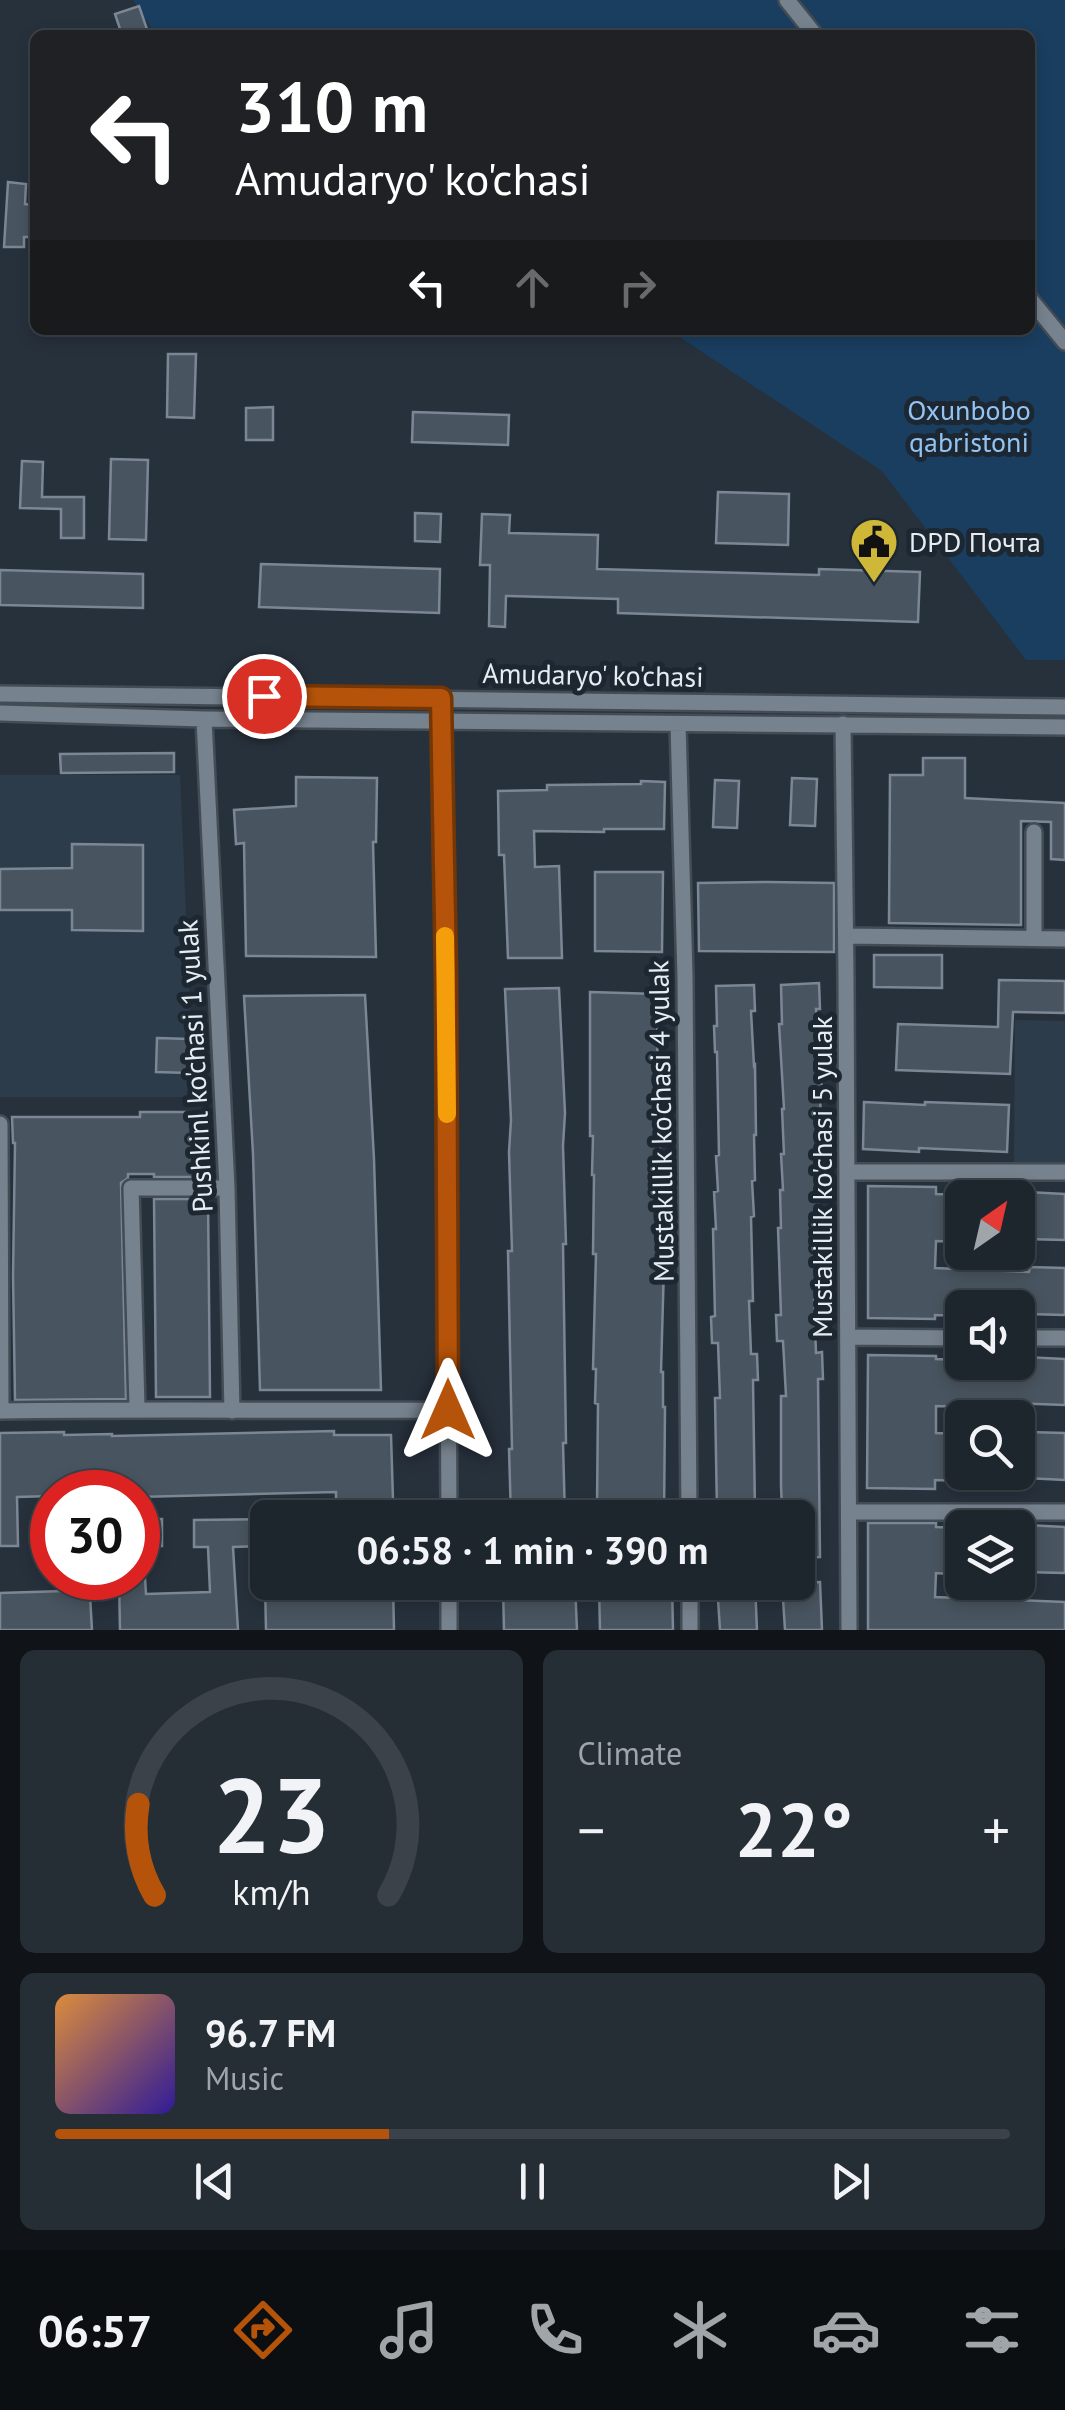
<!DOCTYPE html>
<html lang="en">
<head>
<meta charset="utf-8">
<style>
	body { margin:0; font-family:"PT Sans",sans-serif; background:#252d35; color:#f1f3f6; height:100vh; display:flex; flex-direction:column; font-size:38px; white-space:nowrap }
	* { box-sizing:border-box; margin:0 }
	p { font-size:32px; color:#a0a5aa }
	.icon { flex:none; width:55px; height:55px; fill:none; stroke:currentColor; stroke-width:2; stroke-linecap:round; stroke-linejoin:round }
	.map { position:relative; height:1630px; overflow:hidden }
	.sheet { display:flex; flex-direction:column; gap:20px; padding:20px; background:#101419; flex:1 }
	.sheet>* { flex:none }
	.banner { position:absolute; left:30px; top:30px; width:1005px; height:305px; border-radius:15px; box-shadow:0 5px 15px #0003,0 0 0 2px #3b4249; background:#202124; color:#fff; overflow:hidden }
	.needle { width:65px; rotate:34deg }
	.fabs { position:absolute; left:945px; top:1180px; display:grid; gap:20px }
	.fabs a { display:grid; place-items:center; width:90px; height:90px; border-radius:15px; background:#1d252d; box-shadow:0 5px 15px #0003,0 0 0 2px #3b4249; font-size:50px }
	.speed { position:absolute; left:30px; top:1470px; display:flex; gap:20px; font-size:50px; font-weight:700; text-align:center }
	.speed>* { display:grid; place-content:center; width:130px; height:130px; border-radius:50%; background:#1d252d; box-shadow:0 5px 15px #0003,0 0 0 2px #3b4249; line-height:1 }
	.speed .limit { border:15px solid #d22; background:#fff; color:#111 }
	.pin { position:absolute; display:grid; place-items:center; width:85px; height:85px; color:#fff; margin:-42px; border:5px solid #fff; border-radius:50%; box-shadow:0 2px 10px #0007 }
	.me { position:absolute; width:110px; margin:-55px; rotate:0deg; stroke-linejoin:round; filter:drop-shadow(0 0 8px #0008) }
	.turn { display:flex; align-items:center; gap:35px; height:210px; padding:0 40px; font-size:45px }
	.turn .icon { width:130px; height:130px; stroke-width:2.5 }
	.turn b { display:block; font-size:70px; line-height:85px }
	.lanes { display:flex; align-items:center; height:95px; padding:0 40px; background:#0003; justify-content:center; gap:50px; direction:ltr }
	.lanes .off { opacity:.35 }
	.big { font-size:75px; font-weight:700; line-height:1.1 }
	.sheet .tile { flex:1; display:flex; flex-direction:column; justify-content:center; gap:15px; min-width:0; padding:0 35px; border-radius:15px; background:#252d35 }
	.sheet .dial { align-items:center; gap:0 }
	.dial svg { height:260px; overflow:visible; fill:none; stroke:#3b4249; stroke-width:7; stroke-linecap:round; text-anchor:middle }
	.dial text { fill:#f1f3f6; stroke:none }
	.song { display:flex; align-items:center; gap:30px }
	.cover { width:120px; height:120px; border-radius:15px; background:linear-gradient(135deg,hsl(30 70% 55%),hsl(250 70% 35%)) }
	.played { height:10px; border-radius:5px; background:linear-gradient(90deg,#b45309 35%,#3b4249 35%) }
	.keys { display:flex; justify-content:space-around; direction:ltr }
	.heat { display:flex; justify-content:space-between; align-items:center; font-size:55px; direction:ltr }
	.sheet .tiles { flex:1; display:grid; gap:20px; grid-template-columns:1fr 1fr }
	.tile:last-child { grid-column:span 2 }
	.trip { position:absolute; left:250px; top:1500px; width:565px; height:100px; border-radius:15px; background:#1d252d; box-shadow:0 5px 15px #0003,0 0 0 2px #3b4249; font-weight:700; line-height:100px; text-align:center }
	.tabs { display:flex; height:160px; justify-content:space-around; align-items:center; background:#0c0f12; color:#a0a5aa }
	.tabs .icon { width:70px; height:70px }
	.tabs .selected { color:#b45309 }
	.tabs b { font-size:45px; color:#f1f3f6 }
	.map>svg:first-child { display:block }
</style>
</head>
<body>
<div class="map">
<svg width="1065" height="1630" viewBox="0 0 1065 1630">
	<rect width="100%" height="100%" fill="#27313c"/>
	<!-- built -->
	<path fill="#2d3c4a" d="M0,775H180L194,1097H0Z
		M1015,1020L1065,1021V1162L1014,1163Z"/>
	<!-- green -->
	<path fill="#1a3e60" d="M133,0H1065V660H1026L882,471L669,330H1030V35H156Z"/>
	<!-- building -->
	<path fill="#48545f" stroke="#7b8794" stroke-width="2.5" d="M139,6L149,35H122L115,14Z
		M8,182L26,184L25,204L35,205V237H24V247H4Z
		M168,354H196L194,418L167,417Z
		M273,407V440H246V408Z
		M413,412L509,415L508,445L412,442Z
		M111,459L148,460L146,540L109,539Z
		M22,461L43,462L42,497H84V538H61V509L20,508Z
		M718,492L789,494L788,545L716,543Z
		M415,513L441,514L440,542L415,541Z
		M482,514L510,515L509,533L598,535L597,569L819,575V569L920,572L918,622L618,613V599L506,596L505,627L489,626L490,565H480Z
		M261,564L440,569L439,613L259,607Z
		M0,570L143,574V608L0,605Z
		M174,753V772L61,773L60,754Z
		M923,758H965V798L1065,803V860L1051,859V822L1021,821V925L889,923L890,775H923Z
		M296,777L377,778L376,842H373L376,957L246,956L244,843L236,844L234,810L296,806Z
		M792,778L817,779L815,826L790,825Z
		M715,780L739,781L737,828L713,827Z
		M641,781L665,782L664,829H604V832L534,831L535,867L559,866L562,958H508L504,855H499L498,791L547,790V785L641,784Z
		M72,844L143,845V931L72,930V910H0V869L72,868Z
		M595,872H663L662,952L595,951Z
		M768,882L834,883V952L699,951L698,883Z
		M874,955H942V988L874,987Z
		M999,980L1065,981V1013L1013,1012L1010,1074L896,1070L898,1024L998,1027Z
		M819,983L820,1009H816L822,1090H820L821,1133L819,1134L821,1179H817L819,1215H816L818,1299L814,1300L816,1353L822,1352L823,1379H818L820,1557L798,1558V1511H782L781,1485V1396H786L783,1341H777L776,1315H781L778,1228H781L780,1190H783L781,1154H784L782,1109H784L779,1024H782L781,985Z
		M754,985L755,1011H751L754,1066L755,1065L756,1135H754L755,1180L752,1181L754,1216L751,1217L753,1301H749L751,1354H757L758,1380H753L755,1511L717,1512L715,1398H720L718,1343H712L711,1317L715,1316L713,1229H716L714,1192L718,1191L716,1156L719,1155L717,1052H715L714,1026H717L716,986Z
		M559,988L565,1113L563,1146L566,1244H563L566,1443H563L565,1518H511L509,1449H512L508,1251H512L509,1152L511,1120L505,989Z
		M590,992L657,994L658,1144H660V1183H662L660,1265H664L661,1372H663V1407H665L664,1518H601V1506H597L598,1404L595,1403L596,1369H593L596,1254H593L594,1175H592L593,1136H590Z
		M365,995L374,1159L381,1390H260L253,1154L244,996Z
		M157,1038L189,1039V1073L156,1072Z
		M864,1102L925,1105V1102L1009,1105L1007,1152L919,1148V1152L863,1149Z
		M140,1112H203V1146H207L208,1177H154V1174H128V1178L121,1183L126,1399L15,1400L13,1276L15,1143H13L12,1117H140Z
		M868,1186L936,1187V1194L962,1195V1242L936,1241L935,1268L1029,1272L1030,1267L1065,1268V1315L1028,1314V1308H962V1316L935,1315V1319L868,1318Z
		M1027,1192L1065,1194V1240L1025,1239Z
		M154,1199H208L210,1397H156Z
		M868,1355L936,1356V1359L962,1360V1362H1025V1357L1065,1359V1405L1005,1403V1408L936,1406V1433L962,1434V1481L935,1480V1489L867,1488Z
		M334,1431V1435H391L393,1500H390V1518H336V1492L138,1497V1492H52V1496L17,1497L18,1546H0V1433L64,1432V1435L112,1434V1436Z
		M1028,1432L1065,1433V1480L1026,1478Z
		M138,1519H162V1546H138Z
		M268,1519V1546L233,1547L238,1630H120L119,1578H145L146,1594L210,1592L208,1547H194V1520Z
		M868,1523H936V1527L962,1528V1575L936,1573L935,1597L1065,1602V1630H868Z
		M1026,1525L1065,1527V1573L1024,1572Z
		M64,1578H89L92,1630H0V1593L64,1591Z
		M265,1582H291L292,1592L339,1590V1584H393L394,1630H266Z
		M820,1582L822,1630H785L782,1583Z
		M755,1583L757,1630H720L717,1584Z
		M575,1584L577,1630H504L503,1587Z
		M672,1584L673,1630H600L599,1587Z"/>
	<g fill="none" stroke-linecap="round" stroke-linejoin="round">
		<!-- minor casing -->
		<g stroke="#434c55" stroke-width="20">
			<path id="minor" d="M787,0L815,35
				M1030,299L1065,342
				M0,694L1065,707
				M441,712L446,975L449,1518
				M0,713L204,719L1065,727
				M204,719L227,1188L232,1411
				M678,724L685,976L689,1518
				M843,724L846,977L849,1630
				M1034,832V938
				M846,936L1065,939
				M0,1124L1,1411
				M847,1172H1065
				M848,1337L962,1338
				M1018,1338H1065
				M137,1408L131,1188H227
				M0,1411C149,1409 299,1411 448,1410
				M849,1512H1065
				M449,1582V1630
				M690,1582V1630"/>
		</g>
		<!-- minor -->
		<use href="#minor" stroke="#76828e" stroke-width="15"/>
	</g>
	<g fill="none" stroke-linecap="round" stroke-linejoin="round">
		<!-- route casing -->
		<g stroke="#753606" stroke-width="25">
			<path id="route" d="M264,696L441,698L446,975L448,1410"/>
		</g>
		<!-- route -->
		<use href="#route" stroke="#b45309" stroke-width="18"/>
		<!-- slow -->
		<path stroke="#f59e0b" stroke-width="18" d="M445,936L447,1114"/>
	</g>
	<!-- icons -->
	<defs>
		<g id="civic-pin" transform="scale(2.5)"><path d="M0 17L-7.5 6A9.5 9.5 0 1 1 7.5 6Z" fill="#cfb837" stroke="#1d2731"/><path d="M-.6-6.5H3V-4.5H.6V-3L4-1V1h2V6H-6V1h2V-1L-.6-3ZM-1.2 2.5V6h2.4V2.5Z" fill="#111"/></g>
	</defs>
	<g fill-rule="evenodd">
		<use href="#civic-pin" x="874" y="542"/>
	</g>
	<g text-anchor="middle" stroke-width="10" stroke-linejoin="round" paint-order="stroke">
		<!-- park labels -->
		<g font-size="28" fill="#93c3f3" stroke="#1d2731">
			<text x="969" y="420">Oxunbobo<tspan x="969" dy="32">qabristoni</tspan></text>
		</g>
		<!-- poi labels -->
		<g font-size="28" fill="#e5ecf2" stroke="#1d2731" text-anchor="start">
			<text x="909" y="552">DPD Почта</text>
		</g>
		<!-- street labels -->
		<g font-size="28" fill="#e5ecf2" stroke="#1d2731">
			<text transform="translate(593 675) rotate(1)" y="10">Amudaryo' ko'chasi</text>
			<text transform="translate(195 1066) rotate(-93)" y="10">Pushkinl ko'chasi 1 yulak</text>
			<text transform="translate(661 1121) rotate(-91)" y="10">Mustakillik ko'chasi 4 yulak</text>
			<text transform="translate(822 1177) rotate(-90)" y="10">Mustakillik ko'chasi 5 yulak</text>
		</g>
	</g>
</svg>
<div class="fabs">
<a><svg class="needle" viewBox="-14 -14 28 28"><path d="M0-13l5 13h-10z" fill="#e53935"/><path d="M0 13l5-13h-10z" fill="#a0a5aa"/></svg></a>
<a><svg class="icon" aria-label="sound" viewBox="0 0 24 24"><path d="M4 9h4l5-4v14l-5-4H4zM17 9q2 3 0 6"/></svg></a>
<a><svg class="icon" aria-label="search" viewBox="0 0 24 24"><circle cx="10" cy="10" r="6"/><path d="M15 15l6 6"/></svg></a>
<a><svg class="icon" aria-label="layers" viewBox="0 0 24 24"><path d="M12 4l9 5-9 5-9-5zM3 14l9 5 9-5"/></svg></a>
</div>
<div class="speed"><div class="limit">30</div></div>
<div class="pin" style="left:264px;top:696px;background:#d93025"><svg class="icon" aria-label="arrive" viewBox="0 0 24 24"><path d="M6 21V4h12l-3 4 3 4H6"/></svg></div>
<svg class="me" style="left:448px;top:1410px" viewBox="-20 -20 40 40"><path d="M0-17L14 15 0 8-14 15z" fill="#b45309" stroke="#fff" stroke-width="4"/></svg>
<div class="trip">06:58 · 1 min · 390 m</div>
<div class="banner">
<div class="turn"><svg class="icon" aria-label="left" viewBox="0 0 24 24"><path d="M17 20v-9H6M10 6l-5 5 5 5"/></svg><div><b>310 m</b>Amudaryo' ko'chasi</div></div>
<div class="lanes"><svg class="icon" aria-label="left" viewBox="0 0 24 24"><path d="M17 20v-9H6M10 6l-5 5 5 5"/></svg><svg class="icon off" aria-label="ahead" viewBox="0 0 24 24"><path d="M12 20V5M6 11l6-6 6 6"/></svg><svg class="icon off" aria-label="right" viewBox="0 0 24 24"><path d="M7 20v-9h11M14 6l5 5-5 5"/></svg></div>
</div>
</div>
<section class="sheet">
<div class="tiles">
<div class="tile dial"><svg viewBox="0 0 100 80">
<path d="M14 69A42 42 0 1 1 86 69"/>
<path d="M14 69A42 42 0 0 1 9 41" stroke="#b45309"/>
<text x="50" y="56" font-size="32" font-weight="700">23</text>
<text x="50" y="72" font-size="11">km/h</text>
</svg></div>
<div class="tile"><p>Climate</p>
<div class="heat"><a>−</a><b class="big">22°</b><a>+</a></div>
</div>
<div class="tile">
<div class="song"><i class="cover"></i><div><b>96.7 FM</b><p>Music</p></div></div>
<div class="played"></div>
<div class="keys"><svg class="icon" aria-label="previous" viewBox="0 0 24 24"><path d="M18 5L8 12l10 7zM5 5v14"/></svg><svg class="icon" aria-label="pause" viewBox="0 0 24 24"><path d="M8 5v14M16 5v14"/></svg><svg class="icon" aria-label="next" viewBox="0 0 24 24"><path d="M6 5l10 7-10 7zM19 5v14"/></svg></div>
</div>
</div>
</section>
<nav class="tabs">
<b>06:57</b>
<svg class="icon selected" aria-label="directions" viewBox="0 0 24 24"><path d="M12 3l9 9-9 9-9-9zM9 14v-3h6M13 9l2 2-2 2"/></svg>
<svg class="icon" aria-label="music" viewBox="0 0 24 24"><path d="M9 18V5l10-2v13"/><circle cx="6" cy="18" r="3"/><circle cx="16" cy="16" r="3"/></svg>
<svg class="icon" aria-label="phone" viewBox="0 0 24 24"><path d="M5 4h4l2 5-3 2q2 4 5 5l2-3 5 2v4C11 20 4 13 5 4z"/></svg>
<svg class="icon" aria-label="climate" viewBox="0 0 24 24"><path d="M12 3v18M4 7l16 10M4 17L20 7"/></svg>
<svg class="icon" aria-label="car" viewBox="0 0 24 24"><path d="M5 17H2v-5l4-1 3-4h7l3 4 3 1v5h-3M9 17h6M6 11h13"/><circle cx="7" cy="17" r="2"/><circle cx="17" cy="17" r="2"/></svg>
<svg class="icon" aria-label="filters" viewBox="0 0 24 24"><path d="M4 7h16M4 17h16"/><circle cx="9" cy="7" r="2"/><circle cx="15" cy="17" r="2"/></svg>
</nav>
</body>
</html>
